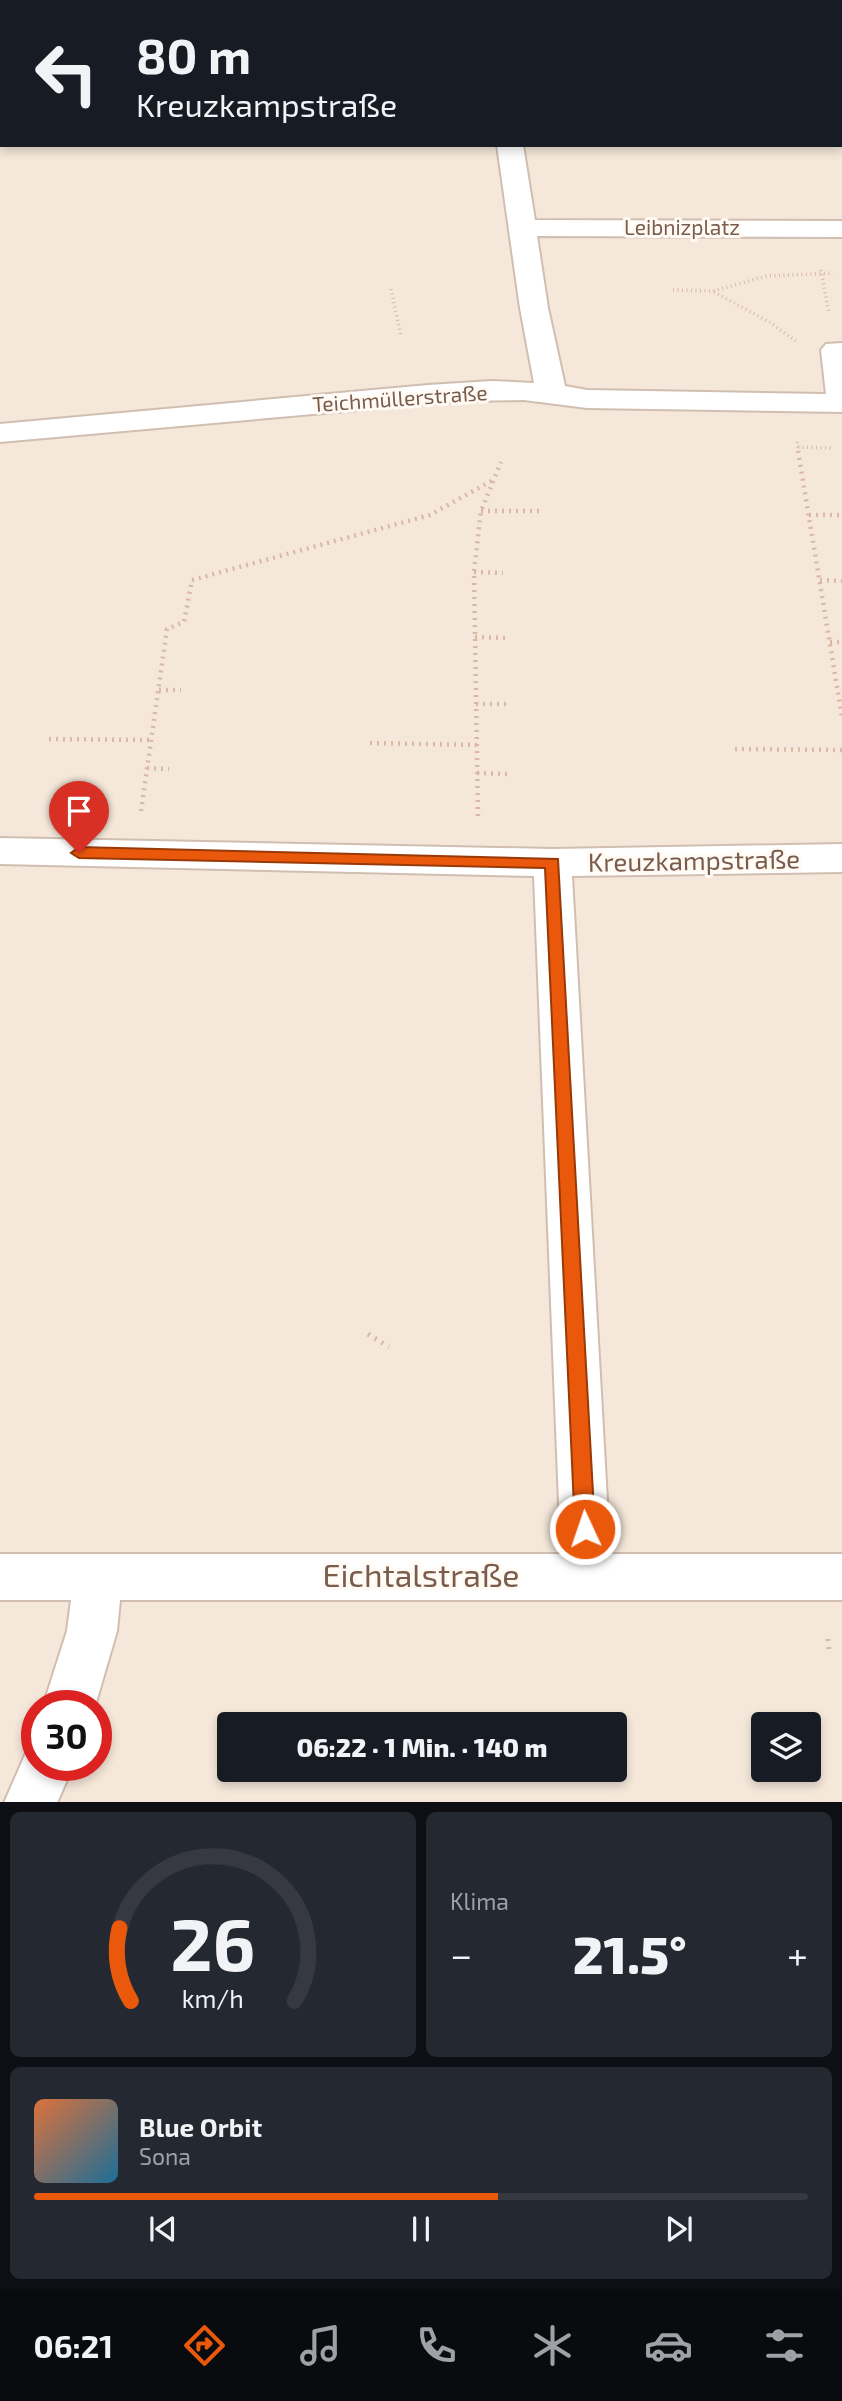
<!DOCTYPE html>
<html lang="de">
<head>
<meta charset="utf-8">
<style>
	body { margin:0; font-family:"Exo 2",sans-serif; background:#242831; color:#f1f3f6; height:100vh; display:flex; flex-direction:column; font-size:26px; white-space:nowrap }
	* { box-sizing:border-box; margin:0 }
	p { font-size:23px; color:#9ea1a6 }
	.icon { flex:none; width:38px; height:38px; fill:none; stroke:currentColor; stroke-width:2; stroke-linecap:round; stroke-linejoin:round }
	.map { position:relative; height:1802px; overflow:hidden }
	.sheet { display:flex; flex-direction:column; gap:10px; padding:10px; background:#0d0f14; flex:1 }
	.sheet>* { flex:none }
	.guide { position:absolute; left:0px; top:0px; width:844px; height:147px; box-shadow:0 4px 10px #0003; background:#171b24; color:#f1f3f6; overflow:hidden }
	.controls { position:absolute; left:751px; top:1712px; display:grid; gap:14px }
	.controls a { display:grid; place-items:center; width:70px; height:70px; border-radius:7px; background:#171b24; box-shadow:0 4px 10px #0003; font-size:35px }
	.speed { position:absolute; left:21px; top:1690px; display:flex; gap:14px; font-size:35px; font-weight:700; text-align:center }
	.speed>* { display:grid; place-content:center; width:91px; height:91px; border-radius:50%; background:#171b24; box-shadow:0 4px 10px #0003; line-height:1 }
	.speed .limit { border:10px solid #d22; background:#fff; color:#111 }
	.pin { position:absolute; display:grid; place-items:center; width:60px; height:60px; color:#fff; margin:-72px -30px; border-radius:50% 50% 50% 0; rotate:-45deg; box-shadow:0 0 7px #0007 }
	.pin .icon { rotate:45deg }
	.me { position:absolute; width:77px; margin:-38px; rotate:357deg; stroke-linejoin:round; filter:drop-shadow(0 0 5px #0008) }
	.turn { display:flex; align-items:center; gap:24px; height:147px; padding:0 21px; font-size:32px }
	.turn .icon { width:91px; height:91px; stroke-width:2.5 }
	.turn b { display:block; font-size:49px; line-height:60px }
	.big { font-size:52px; font-weight:800; line-height:1.1 }
	.sheet .widget { flex:1; display:flex; flex-direction:column; justify-content:center; gap:10px; min-width:0; padding:0 24px; border-radius:10px; background:#242831 }
	.sheet .dial { align-items:center; gap:0 }
	.dial svg { height:182px; overflow:visible; fill:none; stroke:#363941; stroke-width:7; stroke-linecap:round; text-anchor:middle }
	.dial text { fill:#f1f3f6; stroke:none }
	.song { display:flex; align-items:center; gap:21px }
	.cover { width:84px; height:84px; border-radius:10px; background:linear-gradient(135deg,hsl(20 70% 55%),hsl(200 70% 35%)) }
	.played { height:7px; border-radius:4px; background:linear-gradient(90deg,#ea580c 60%,#363941 60%) }
	.keys { display:flex; justify-content:space-around; direction:ltr }
	.heat { display:flex; justify-content:space-between; align-items:center; font-size:38px; direction:ltr }
	.sheet .tiles { flex:1; display:grid; gap:10px; grid-template-columns:1fr 1fr }
	.widget:last-child { grid-column:span 2 }
	.trip { position:absolute; left:217px; top:1712px; width:410px; height:70px; border-radius:7px; background:#171b24; box-shadow:0 4px 10px #0003; font-weight:800; line-height:70px; text-align:center }
	.menu { display:flex; height:112px; justify-content:space-around; align-items:center; background:#090b0e; color:#9ea1a6 }
	.menu .icon { width:49px; height:49px }
	.menu .current { color:#ea580c }
	.menu b { font-size:32px; color:#f1f3f6 }
	.map>svg:first-child { display:block }
</style>
</head>
<body>
<div class="map">
<svg width="842" height="1803" viewBox="0 0 842 1803">
	<rect width="100%" height="100%" fill="#fdf6ec"/>
	<!-- residential -->
	<path fill="#f5e8da" fill-rule="evenodd" d="M0,0H842V1802L0,1803ZM2,2H842V145H2ZM37,1706H96V1766H37ZM229,1724H614V1769H229ZM763,1724H808V1769H763Z"/>
	<g fill="none" stroke-linecap="round" stroke-linejoin="round">
		<!-- minor casing -->
		<g stroke="#d1beb0" stroke-width="4">
			<path id="minor" d="M490,0H514V2H490Z
				M497,145H523L535,220L842,221V237L537,236L548,308L565,386L587,390L826,394L821,350L826,344L842,343V412L587,408L524,400L460,401L0,442V424L428,385L492,381L534,383L520,308Z
				M0,838L552,849L842,844V872L572,876L610,1554H842V1600H120L117,1631L95,1706H43L67,1631L71,1600H0V1554H561L534,876L0,864Z
				M37,1744V1766H73L57,1803H4L28,1748Z"/>
		</g>
		<!-- path-far2 -->
		<path stroke="#d9b8a5" stroke-width="3.5" stroke-dasharray="1 3.5" stroke-linecap="butt" d="M0,1L329,2
			M642,2L842,1
			M821,270L829,313
			M391,289L401,336
			M673,290L713,291L767,276L833,273
			M714,292L771,323L796,341
			M797,442L799,452
			M798,447L833,448"/>
		<!-- path-far1 -->
		<path stroke="#d9b8a5" stroke-width="4.5" stroke-dasharray="2 5" stroke-linecap="butt" d="M798,451L842,717
			M481,511H542
			M809,515H842
			M474,572L503,573
			M820,580L842,581
			M475,637L505,638
			M830,642H842
			M159,690H181
			M476,704H507
			M49,739L151,740
			M370,743L477,745
			M735,749L842,750
			M147,768L169,769
			M477,773L510,774
			M141,811L167,629L184,622L192,580L430,515L493,480
			M478,816L474,572L481,511L501,462"/>
		<!-- path -->
		<path stroke="#d9b8a5" stroke-width="5" stroke-dasharray="2 6" stroke-linecap="butt" d="M368,1334L389,1347
			M828,1639L829,1650"/>
		<!-- minor -->
		<use href="#minor" fill="#fff" fill-rule="evenodd"/>
	</g>
	<!-- route -->
	<path fill="#ea580c" stroke="#983908" stroke-width="2" d="M79,847L558,859L595,1529L592,1535L585,1538L578,1535L575,1529L545,868L79,858L71,853Z"/>
	<g text-anchor="middle" stroke-width="6" stroke-linejoin="round" paint-order="stroke">
		<!-- far-street labels -->
		<g font-size="21" fill="#7a5c4d" stroke="#fffaf3">
			<text x="682" y="235">Leibnizplatz</text>
			<text transform="translate(400 399) rotate(-4)" y="7">Teichmüllerstraße</text>
		</g>
		<!-- street labels -->
		<g font-size="26" fill="#7a5c4d" stroke="#fffaf3">
			<text transform="translate(694 861) rotate(-1)" y="9">Kreuzkampstraße</text>
		</g>
		<!-- near-street labels -->
		<g font-size="32" fill="#7a5c4d" stroke="#fffaf3">
			<text x="421" y="1587">Eichtalstraße</text>
		</g>
	</g>
</svg>
<div class="controls">
<a><svg class="icon" aria-label="layers" viewBox="0 0 24 24"><path d="M12 4l9 5-9 5-9-5zM3 14l9 5 9-5"/></svg></a>
</div>
<div class="speed"><div class="limit">30</div></div>
<div class="pin" style="left:79px;top:853px;background:#d93025"><svg class="icon" aria-label="arrive" viewBox="0 0 24 24"><path d="M6 21V4h12l-3 4 3 4H6"/></svg></div>
<svg class="me" style="left:585px;top:1529px" viewBox="-20 -20 40 40"><circle r="17" fill="#ea580c" stroke="#fff" stroke-width="3"/><path d="M0-11L8 9 0 5-8 9z" fill="#fff"/></svg>
<div class="trip">06:22 · 1 Min. · 140 m</div>
<div class="guide">
<div class="turn"><svg class="icon" aria-label="left" viewBox="0 0 24 24"><path d="M17 20v-9H6M10 6l-5 5 5 5"/></svg><div><b>80 m</b>Kreuzkampstraße</div></div>
</div>
</div>
<section class="sheet">
<div class="tiles">
<div class="widget dial"><svg viewBox="0 0 100 80">
<path d="M14 69A42 42 0 1 1 86 69"/>
<path d="M14 69A42 42 0 0 1 9 37" stroke="#ea580c"/>
<text x="50" y="56" font-size="32" font-weight="700">26</text>
<text x="50" y="72" font-size="11">km/h</text>
</svg></div>
<div class="widget"><p>Klima</p>
<div class="heat"><a>−</a><b class="big">21.5°</b><a>+</a></div>
</div>
<div class="widget">
<div class="song"><i class="cover"></i><div><b>Blue Orbit</b><p>Sona</p></div></div>
<div class="played"></div>
<div class="keys"><svg class="icon" aria-label="previous" viewBox="0 0 24 24"><path d="M18 5L8 12l10 7zM5 5v14"/></svg><svg class="icon" aria-label="pause" viewBox="0 0 24 24"><path d="M8 5v14M16 5v14"/></svg><svg class="icon" aria-label="next" viewBox="0 0 24 24"><path d="M6 5l10 7-10 7zM19 5v14"/></svg></div>
</div>
</div>
</section>
<nav class="menu">
<b>06:21</b>
<svg class="icon current" aria-label="directions" viewBox="0 0 24 24"><path d="M12 3l9 9-9 9-9-9zM9 14v-3h6M13 9l2 2-2 2"/></svg>
<svg class="icon" aria-label="music" viewBox="0 0 24 24"><path d="M9 18V5l10-2v13"/><circle cx="6" cy="18" r="3"/><circle cx="16" cy="16" r="3"/></svg>
<svg class="icon" aria-label="phone" viewBox="0 0 24 24"><path d="M5 4h4l2 5-3 2q2 4 5 5l2-3 5 2v4C11 20 4 13 5 4z"/></svg>
<svg class="icon" aria-label="climate" viewBox="0 0 24 24"><path d="M12 3v18M4 7l16 10M4 17L20 7"/></svg>
<svg class="icon" aria-label="car" viewBox="0 0 24 24"><path d="M5 17H2v-5l4-1 3-4h7l3 4 3 1v5h-3M9 17h6M6 11h13"/><circle cx="7" cy="17" r="2"/><circle cx="17" cy="17" r="2"/></svg>
<svg class="icon" aria-label="filters" viewBox="0 0 24 24"><path d="M4 7h16M4 17h16"/><circle cx="9" cy="7" r="2"/><circle cx="15" cy="17" r="2"/></svg>
</nav>
</body>
</html>
